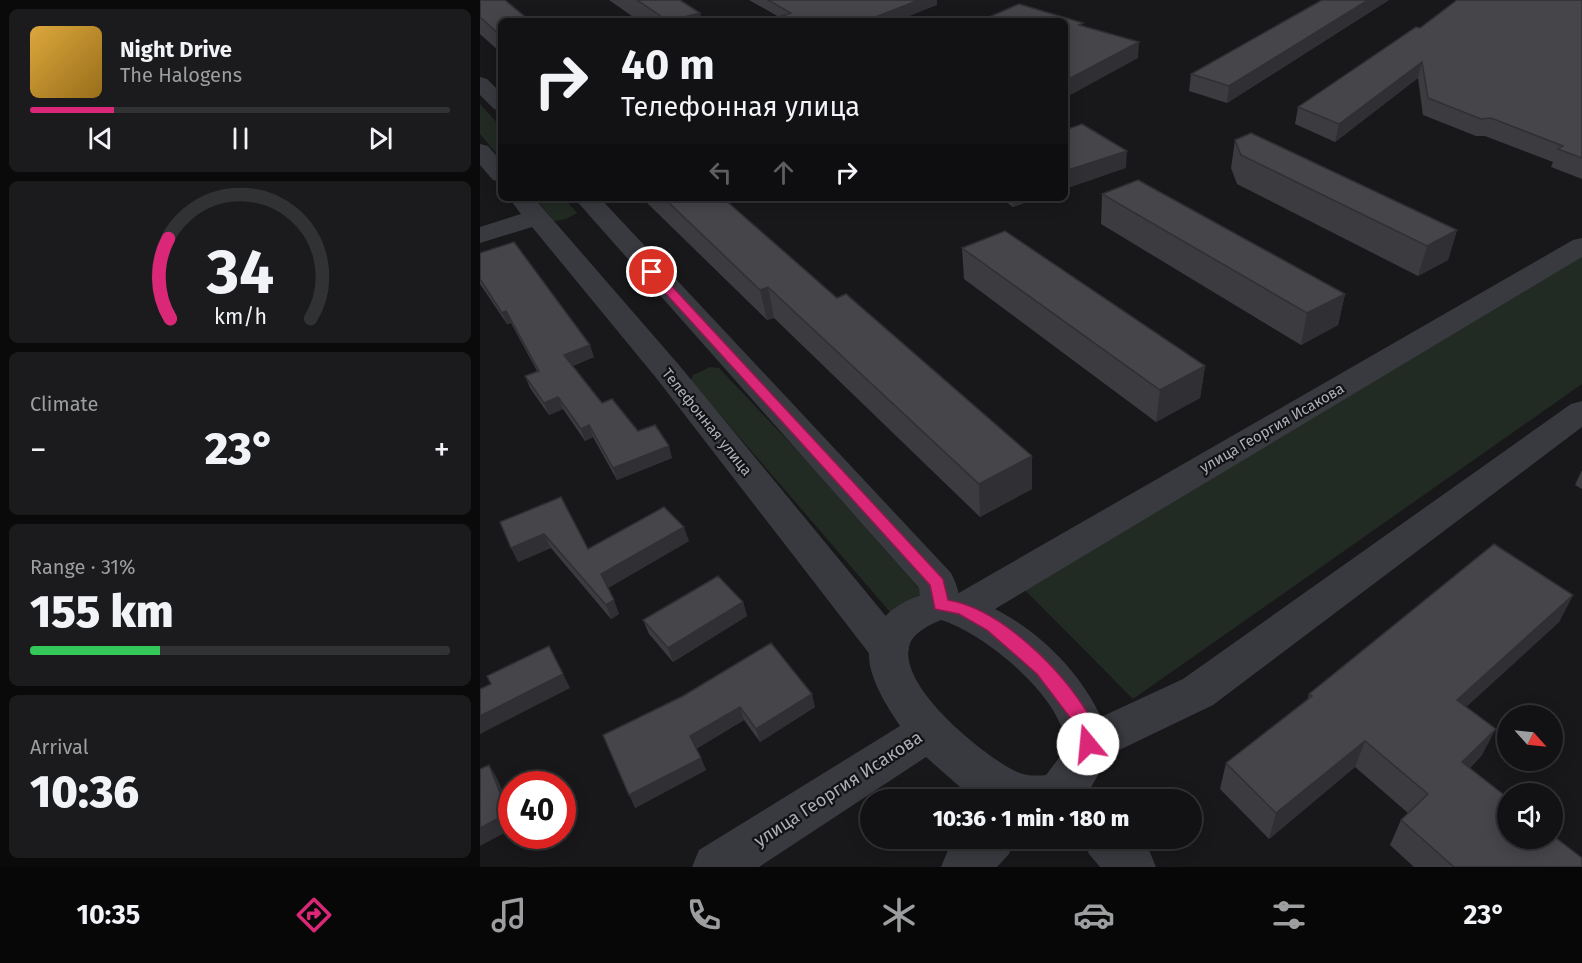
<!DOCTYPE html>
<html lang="en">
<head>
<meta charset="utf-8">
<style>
	body { margin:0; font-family:"Fira Sans",sans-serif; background:#1b1b1d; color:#f1f3f6; height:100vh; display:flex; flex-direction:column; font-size:22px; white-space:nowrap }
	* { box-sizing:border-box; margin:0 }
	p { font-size:20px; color:#9c9ea0 }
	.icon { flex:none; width:33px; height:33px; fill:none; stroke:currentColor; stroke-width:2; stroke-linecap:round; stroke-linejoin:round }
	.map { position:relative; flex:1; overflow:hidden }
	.drawer { display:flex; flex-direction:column; gap:9px; padding:9px; background:#0a0a0b; width:480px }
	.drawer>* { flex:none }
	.banner { position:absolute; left:18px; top:18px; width:570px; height:183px; border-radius:9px; box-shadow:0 3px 15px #0003,0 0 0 2px #313234; background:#121214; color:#f1f3f6; overflow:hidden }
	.needle { width:39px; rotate:117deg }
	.fabs { position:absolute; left:1017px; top:705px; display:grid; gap:12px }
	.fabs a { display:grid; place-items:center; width:66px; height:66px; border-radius:50%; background:#121214; box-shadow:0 3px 15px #0003,0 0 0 2px #313234; font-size:30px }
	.speed { position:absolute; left:18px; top:771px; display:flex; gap:12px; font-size:30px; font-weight:700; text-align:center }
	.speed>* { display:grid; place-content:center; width:78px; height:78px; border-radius:50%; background:#121214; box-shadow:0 3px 15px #0003,0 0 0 2px #313234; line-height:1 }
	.speed .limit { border:9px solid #d22; background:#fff; color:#111 }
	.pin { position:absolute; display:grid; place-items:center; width:51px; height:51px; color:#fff; margin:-26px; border:3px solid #fff; border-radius:50%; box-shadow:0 2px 6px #0007 }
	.me { position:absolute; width:66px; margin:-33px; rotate:343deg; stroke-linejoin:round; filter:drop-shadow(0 0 4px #0008) }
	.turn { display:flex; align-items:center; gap:21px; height:126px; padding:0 24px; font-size:27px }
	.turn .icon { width:78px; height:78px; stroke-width:2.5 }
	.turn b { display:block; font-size:42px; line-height:51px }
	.lanes { display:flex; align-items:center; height:57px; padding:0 24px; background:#0003; justify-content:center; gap:30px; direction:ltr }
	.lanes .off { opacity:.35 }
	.big { font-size:45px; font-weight:800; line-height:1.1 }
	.drawer .tile { flex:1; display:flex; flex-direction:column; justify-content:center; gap:9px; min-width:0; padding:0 21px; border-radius:9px; background:#1b1b1d }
	.drawer .dial { align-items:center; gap:0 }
	.dial svg { height:156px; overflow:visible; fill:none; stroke:#313234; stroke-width:7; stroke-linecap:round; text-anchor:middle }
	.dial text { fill:#f1f3f6; stroke:none }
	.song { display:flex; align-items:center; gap:18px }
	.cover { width:72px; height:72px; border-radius:9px; background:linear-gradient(135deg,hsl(40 70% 55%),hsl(40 70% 35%)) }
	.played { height:6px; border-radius:3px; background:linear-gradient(90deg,#db2777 20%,#313234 20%) }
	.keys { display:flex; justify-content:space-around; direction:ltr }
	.heat { display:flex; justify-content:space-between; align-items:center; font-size:33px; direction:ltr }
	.charge { height:9px; border-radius:4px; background:linear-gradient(90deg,#34c759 31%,#313234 0) }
	.trip { position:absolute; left:380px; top:789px; width:342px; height:60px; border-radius:30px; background:#121214; box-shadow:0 3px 15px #0003,0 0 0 2px #313234; font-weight:800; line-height:60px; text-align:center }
	.dock { display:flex; height:96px; justify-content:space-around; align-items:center; background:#070708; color:#9c9ea0 }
	.dock .icon { width:42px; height:42px }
	.dock .selected { color:#db2777 }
	.dock b { font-size:27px; color:#f1f3f6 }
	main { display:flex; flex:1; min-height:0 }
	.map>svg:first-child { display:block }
</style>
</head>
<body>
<main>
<section class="drawer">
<div class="tile">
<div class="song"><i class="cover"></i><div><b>Night Drive</b><p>The Halogens</p></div></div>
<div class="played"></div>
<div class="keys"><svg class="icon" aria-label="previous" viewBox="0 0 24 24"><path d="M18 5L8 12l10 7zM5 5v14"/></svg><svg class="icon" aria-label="pause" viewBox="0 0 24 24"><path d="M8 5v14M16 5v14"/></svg><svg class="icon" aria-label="next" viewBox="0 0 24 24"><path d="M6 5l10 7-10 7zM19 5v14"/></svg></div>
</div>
<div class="tile dial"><svg viewBox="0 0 100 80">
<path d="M14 69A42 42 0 1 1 86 69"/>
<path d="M14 69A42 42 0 0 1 13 28" stroke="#db2777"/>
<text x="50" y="56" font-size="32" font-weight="700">34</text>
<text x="50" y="72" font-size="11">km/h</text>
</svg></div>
<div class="tile"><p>Climate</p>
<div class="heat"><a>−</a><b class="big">23°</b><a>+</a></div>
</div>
<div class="tile"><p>Range · 31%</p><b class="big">155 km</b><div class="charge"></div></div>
<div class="tile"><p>Arrival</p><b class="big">10:36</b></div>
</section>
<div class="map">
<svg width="1102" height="867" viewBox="0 0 1102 867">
	<rect width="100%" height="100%" fill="#18181a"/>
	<!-- green -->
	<path fill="#222a24" d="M0,104L21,127V159L0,134Z
		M55,198H84L97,213L86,219L74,221Z
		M1102,252V384L653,699L541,586Z
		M230,367L239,368L329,463L442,592C437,606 424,613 410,612L211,381L213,375Z"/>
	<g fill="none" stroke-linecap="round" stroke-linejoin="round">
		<!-- minor -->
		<path fill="#393a3f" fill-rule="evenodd" d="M0,77L7,79L21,93V111L14,109L0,95Z
			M0,144L8,146L21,161V182L13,180L0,165Z
			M29,198H54L199,365L423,637L429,649L423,661L409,666L395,661L177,379L52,227L0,243V227L41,214Z
			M94,198H120L471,573C478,587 483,601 475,616L461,620L447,616L441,605L439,588Z
			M602,838H658L669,850L676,867H620L609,854Z"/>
		<!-- tertiary -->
		<path fill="#393a3f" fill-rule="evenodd" d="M1102,238V257L515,609C560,632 600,672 621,717L703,679L1091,404L1102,401V427L733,705L629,755L604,800H501L480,787L446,757L279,867H212L219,850L420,726C406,705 387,676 389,650C392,610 443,585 477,594L1093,240ZM461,620C503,632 590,702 585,750L566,775C555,776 546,776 535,771C504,756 411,682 431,641C437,631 451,624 461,620Z
			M479,838H536L529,854L517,867H461L468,850Z"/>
	</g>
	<!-- wall -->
	<path fill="#3b3b40" d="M0,0L21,21V53L0,34Z
		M129,0H200L222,21H159Z
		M269,0H457V5L299,17Z
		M842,0H909L747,103L709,91L711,74Z
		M1102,0V179L1071,167L1073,162L1005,136H996L943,115L938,78L855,142L815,124L818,107L940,28Z
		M755,140L977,230L968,260L938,276L757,184L751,168Z
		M622,194L865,294L858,325L821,345L621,224Z
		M162,198H243L357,298L552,456V489L500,517L294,318L287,320Z
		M521,198H557L533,207Z
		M482,248L725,366L720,398L676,422L484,279Z
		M0,253L114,357L93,366L122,403L192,458L137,480L113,437L105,441L83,409L69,415L50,388L45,376L57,371L31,323L27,324L0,284Z
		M1102,470V489L1095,485Z
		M81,497L108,549L209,541L128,588L139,614L131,619L71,548L38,562Z
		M1093,595L1079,622L986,707L1002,755L990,768L1102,867H934L910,845L921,820L928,813L875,767L789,839L740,789L746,763L827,701L829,694Z
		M263,602L267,616L193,662L169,634L163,620Z
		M203,696L335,707L280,742L264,720L216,749L226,770L155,808Z"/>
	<!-- shaded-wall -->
	<path fill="#303034" d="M439,0H457V5L417,21H385Z
		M888,0H909L747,103L749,86Z
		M220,13L222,21H188Z
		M659,42L658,58L585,98V81Z
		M942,62L938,78L855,142L859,124Z
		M647,151L646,168L585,189V171Z
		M533,198H557L533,207Z
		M977,230L968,260L938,276L947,246Z
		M288,287L294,318L287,320L280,290Z
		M865,294L858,325L821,345L827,313Z
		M26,311L31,323L27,324L22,313Z
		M110,345L114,357L89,367L84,355Z
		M725,366L720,398L676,422L680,390Z
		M78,397L83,409L69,415L64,403Z
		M109,425L113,437L105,441L101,429Z
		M189,446L192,458L137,480L133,468Z
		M552,456V489L500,517L499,484Z
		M204,527L209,541L126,589L121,574Z
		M64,534L71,548L38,562L31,548Z
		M1093,595L1079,622L965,726L977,700Z
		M134,600L139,614L131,619L126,605Z
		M263,602L267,616L193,662L188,648Z
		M83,674L90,688L0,734V716Z
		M332,694L335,707L280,742L276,729Z
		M260,707L264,720L215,749L210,736Z
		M1016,729L1002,755L969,788L982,762Z
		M885,741L875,767L789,839L796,813Z
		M221,758L226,770L155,808L149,795Z
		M9,765L17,778L32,813V829L0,846V828Z"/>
	<!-- building -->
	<path fill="#45454a" stroke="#303034" stroke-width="1.5" d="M0,0H25L50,21H21V36L0,17Z
		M157,0H200L220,13L188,21Z
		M288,0H439L385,21H288L311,13Z
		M842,0H888L749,86L711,74Z
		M977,0H1102V158L1078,149L1083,146L1011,118L1001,119L948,98L942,62L859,124L818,107L936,27L940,28Z
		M539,4L603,23L599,25L659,42L585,81V21H500Z
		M602,124L647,151L585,171V130Z
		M771,133L977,230L947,246L761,155L755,140Z
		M658,180L865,294L827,313L622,194Z
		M184,198H243L357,298L366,294L552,456L499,484L288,287L280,290Z
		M525,231L725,366L680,390L482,248Z
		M34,242L110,345L84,355L122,403L132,399L158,431L175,425L189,446L133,468L109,425L101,429L78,397L64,403L45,376L59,371L26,311L22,313L0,279V253Z
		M81,497L108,549L184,507L204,527L121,574L134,600L126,605L64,534L31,548L20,522Z
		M1014,544L1093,595L977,700L1016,729L982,762L1028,798V838H1072V835L1102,858V867H974L921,820L948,794L885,741L796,813L746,763L832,696L829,694Z
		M238,576L263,602L188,648L163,620Z
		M291,643L332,694L276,729L260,707L210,736L221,758L149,795L123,735L203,696Z
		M69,646L83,674L0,716V689L11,684L7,676Z
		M9,765L28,813L0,828V769Z"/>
	<!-- route -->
	<path fill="#db2777" stroke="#8e194d" stroke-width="1.5" d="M168,269H176L463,579L468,600C522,609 583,671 610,717C615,725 615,735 617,744L615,749L608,752L602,749L595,724L557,674L507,630L479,614L455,609L450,585L168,274Z"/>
	<g text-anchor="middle" stroke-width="4.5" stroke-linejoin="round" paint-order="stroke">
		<!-- street labels -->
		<g font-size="15" fill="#abafb9" stroke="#131315">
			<text transform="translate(227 422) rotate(51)" y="5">Телефонная улица</text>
			<text transform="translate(792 428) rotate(-30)" y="5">улица Георгия Исакова</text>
		</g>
		<!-- near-street labels -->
		<g font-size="18" fill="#abafb9" stroke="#131315">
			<text transform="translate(358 789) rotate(-33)" y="6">улица Георгия Исакова</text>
		</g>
	</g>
</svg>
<div class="fabs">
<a><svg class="needle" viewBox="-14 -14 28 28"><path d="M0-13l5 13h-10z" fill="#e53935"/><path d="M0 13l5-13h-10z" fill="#9c9ea0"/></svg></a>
<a><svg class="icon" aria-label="sound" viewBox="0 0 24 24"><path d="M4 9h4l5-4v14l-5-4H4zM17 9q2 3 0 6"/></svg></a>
</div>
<div class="speed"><div class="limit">40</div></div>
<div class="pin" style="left:172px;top:272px;background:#d93025"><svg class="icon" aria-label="arrive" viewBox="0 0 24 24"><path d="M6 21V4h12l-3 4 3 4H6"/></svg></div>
<svg class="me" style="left:608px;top:744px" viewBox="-20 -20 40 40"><circle r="19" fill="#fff"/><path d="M0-13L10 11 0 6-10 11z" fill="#db2777"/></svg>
<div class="trip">10:36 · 1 min · 180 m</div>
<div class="banner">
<div class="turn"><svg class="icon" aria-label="right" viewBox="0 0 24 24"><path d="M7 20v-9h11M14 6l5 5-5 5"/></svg><div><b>40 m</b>Телефонная улица</div></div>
<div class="lanes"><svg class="icon off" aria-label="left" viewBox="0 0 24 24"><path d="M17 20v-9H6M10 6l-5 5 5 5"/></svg><svg class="icon off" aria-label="ahead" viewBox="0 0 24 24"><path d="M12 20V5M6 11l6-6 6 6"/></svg><svg class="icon" aria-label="right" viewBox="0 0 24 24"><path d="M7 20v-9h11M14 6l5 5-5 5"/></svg></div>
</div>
</div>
</main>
<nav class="dock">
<b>10:35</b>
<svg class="icon selected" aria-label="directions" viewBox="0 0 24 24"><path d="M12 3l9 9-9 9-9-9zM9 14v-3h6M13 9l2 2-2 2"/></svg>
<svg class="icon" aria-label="music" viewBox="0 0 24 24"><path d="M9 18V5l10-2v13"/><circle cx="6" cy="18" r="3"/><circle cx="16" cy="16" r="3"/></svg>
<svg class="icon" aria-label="phone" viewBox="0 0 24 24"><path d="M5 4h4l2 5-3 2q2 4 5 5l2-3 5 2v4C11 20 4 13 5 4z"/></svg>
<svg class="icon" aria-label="climate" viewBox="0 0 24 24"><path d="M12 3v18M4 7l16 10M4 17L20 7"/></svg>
<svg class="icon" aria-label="car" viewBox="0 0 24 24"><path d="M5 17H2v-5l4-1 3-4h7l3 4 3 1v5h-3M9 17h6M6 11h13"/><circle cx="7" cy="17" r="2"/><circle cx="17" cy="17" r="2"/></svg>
<svg class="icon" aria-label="filters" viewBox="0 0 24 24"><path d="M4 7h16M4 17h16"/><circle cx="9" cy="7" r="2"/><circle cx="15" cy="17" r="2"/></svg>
<b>23°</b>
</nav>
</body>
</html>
